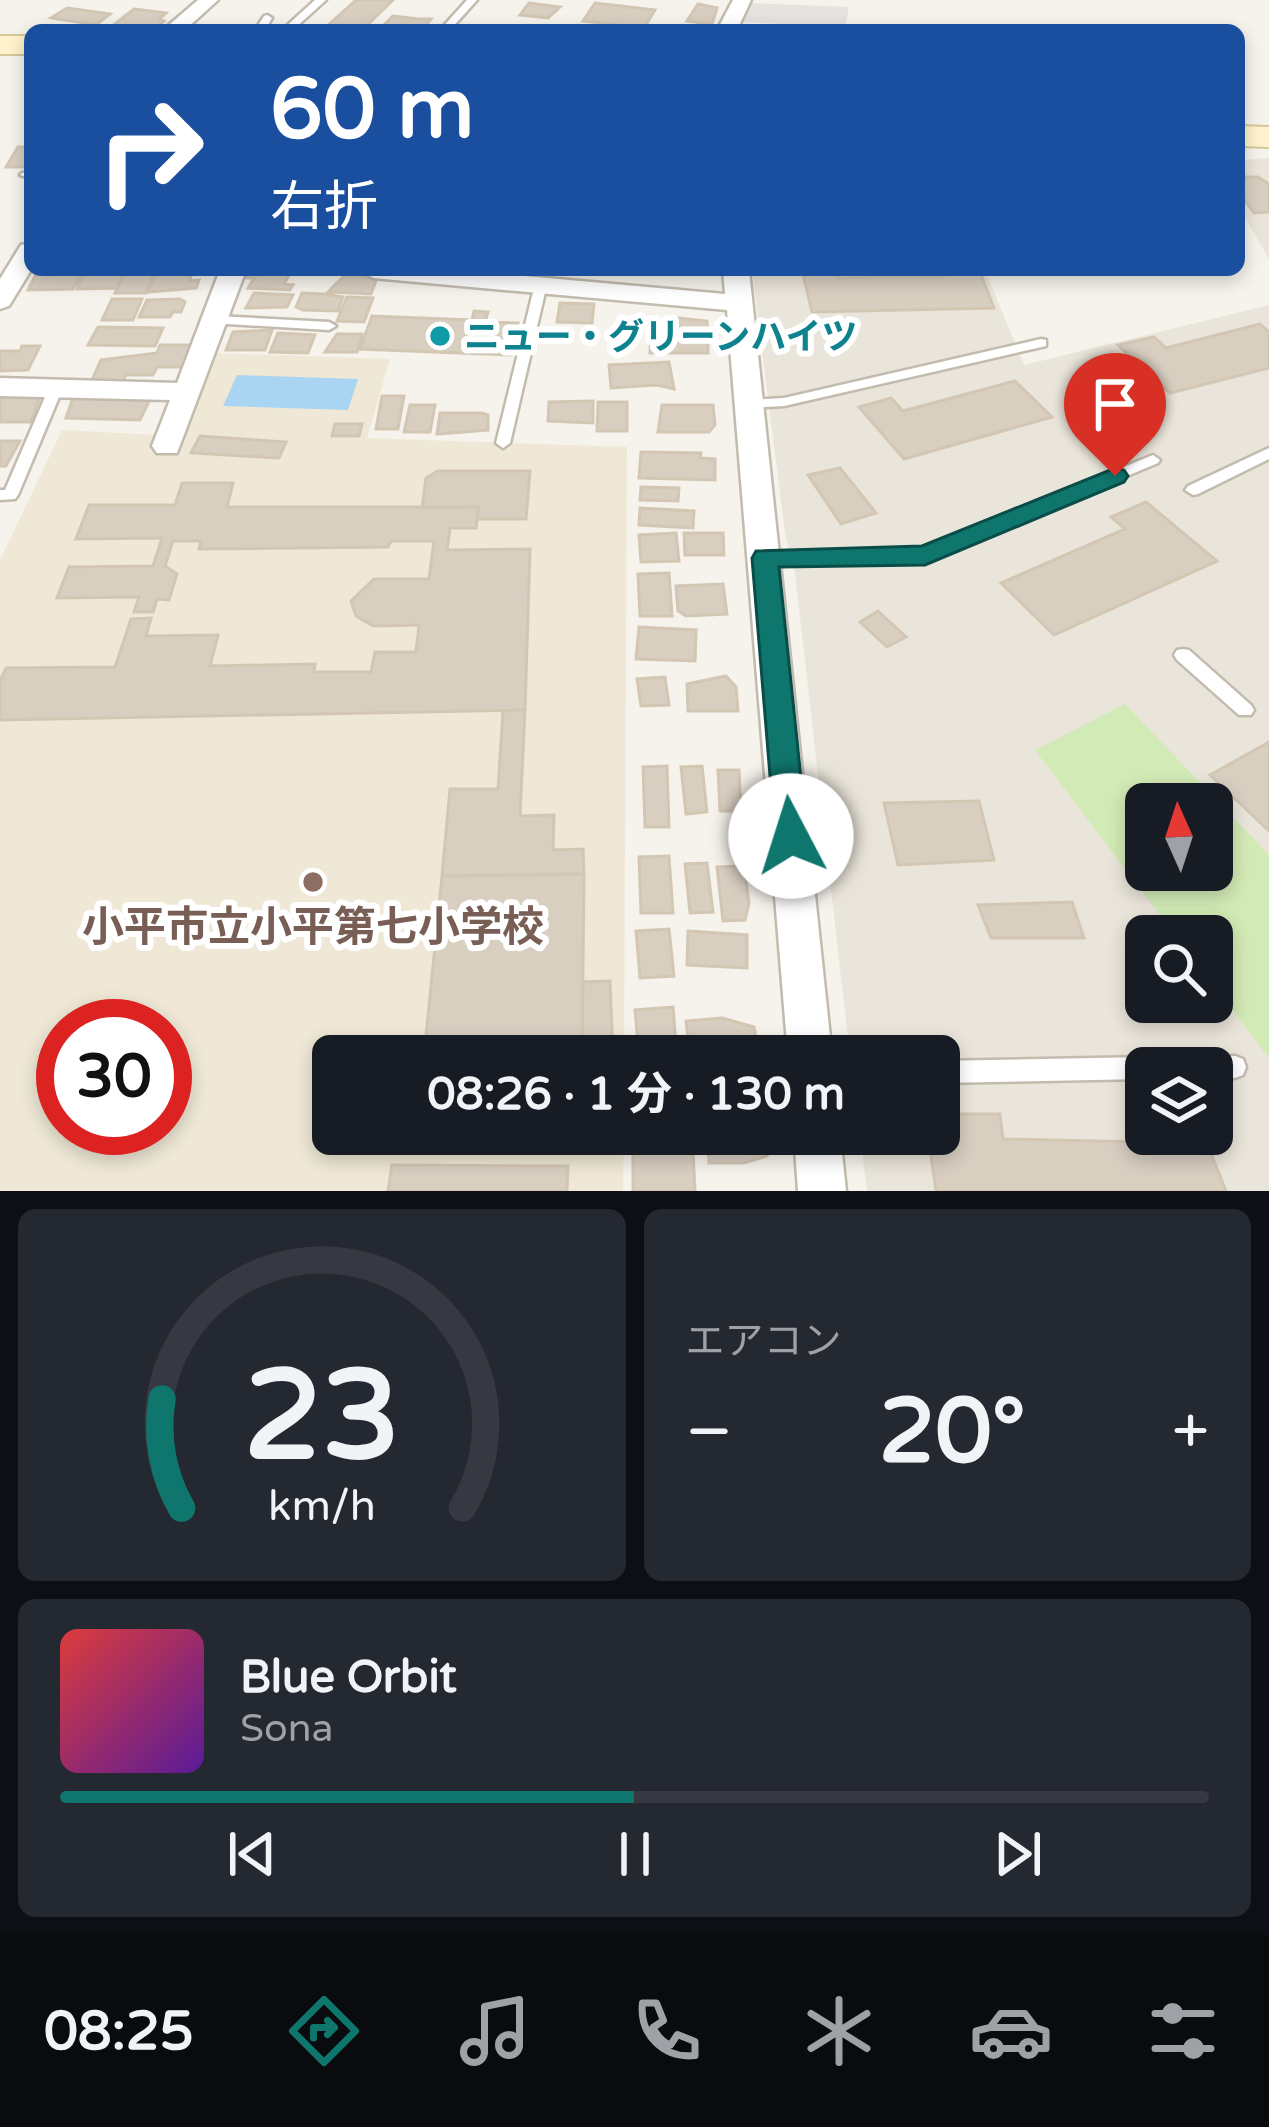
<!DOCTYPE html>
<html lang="ja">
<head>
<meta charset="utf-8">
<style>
	body { margin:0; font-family:"Varela Round","Noto Sans JP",sans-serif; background:#242831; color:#f1f3f6; height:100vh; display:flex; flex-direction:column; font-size:45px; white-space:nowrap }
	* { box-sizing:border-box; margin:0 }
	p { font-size:39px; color:#9ea1a6 }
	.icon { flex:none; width:66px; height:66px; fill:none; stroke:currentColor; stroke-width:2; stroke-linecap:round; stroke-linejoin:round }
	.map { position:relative; height:1191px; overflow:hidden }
	.panel { display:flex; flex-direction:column; gap:18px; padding:18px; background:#0d0f14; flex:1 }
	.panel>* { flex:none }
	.hud { position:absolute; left:24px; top:24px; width:1221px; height:252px; border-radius:18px; box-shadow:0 6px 18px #0003; background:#1a4fa0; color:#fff; overflow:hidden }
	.needle { width:78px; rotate:357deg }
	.tools { position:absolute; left:1125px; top:783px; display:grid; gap:24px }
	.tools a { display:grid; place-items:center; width:108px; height:108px; border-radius:18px; background:#171b24; box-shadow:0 6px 18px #0003; font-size:60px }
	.speed { position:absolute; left:36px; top:999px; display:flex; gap:24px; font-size:60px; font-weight:700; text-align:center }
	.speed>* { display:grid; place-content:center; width:156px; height:156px; border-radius:50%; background:#171b24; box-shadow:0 6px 18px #0003; line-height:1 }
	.speed .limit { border:18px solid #d22; background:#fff; color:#111 }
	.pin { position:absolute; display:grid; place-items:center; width:102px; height:102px; color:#fff; margin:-123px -51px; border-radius:50% 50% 50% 0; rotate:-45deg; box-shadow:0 0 12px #0007 }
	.pin .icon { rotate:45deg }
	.me { position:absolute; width:132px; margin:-66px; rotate:355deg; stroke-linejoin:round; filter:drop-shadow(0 0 9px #0008) }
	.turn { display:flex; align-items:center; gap:42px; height:252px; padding:0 48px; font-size:54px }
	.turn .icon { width:156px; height:156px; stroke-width:2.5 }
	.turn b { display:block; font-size:84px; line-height:102px }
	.big { font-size:90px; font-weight:700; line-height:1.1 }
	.panel .card { flex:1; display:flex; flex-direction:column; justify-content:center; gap:18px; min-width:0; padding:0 42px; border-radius:18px; background:#242831 }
	.panel .dial { align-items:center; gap:0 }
	.dial svg { height:312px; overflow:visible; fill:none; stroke:#363941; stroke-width:7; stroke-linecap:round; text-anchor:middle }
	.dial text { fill:#f1f3f6; stroke:none }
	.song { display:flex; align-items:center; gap:36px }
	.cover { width:144px; height:144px; border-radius:18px; background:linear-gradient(135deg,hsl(0 70% 55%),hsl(270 70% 35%)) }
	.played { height:12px; border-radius:6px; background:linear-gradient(90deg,#0f766e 50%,#363941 50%) }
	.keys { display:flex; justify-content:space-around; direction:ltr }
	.heat { display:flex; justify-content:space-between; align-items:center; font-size:66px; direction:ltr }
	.panel .tiles { flex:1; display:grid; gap:18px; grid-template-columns:1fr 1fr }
	.card:last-child { grid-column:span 2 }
	.trip { position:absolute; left:312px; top:1035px; width:648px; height:120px; border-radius:18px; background:#171b24; box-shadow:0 6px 18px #0003; font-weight:700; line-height:120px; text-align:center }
	.menu { display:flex; height:192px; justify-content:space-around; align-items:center; background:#090b0e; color:#9ea1a6 }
	.menu .icon { width:84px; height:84px }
	.menu .on { color:#0f766e }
	.menu b { font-size:54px; color:#f1f3f6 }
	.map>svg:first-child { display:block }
</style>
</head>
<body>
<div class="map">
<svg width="1269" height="1191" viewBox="0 0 1269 1191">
	<rect width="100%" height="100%" fill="#f6f3ec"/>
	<!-- residential -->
	<path fill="#eae5da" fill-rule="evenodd" d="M1269,158V259L1239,207V160Z
		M752,270H985L1024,365L1269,305V1191H867L860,1134H939V1056H850L795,573L785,533ZM1146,804H1212V870H1146ZM1146,936H1212V1002H1146ZM1146,1068H1212V1134H1146Z"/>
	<!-- education -->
	<path fill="#efe8d6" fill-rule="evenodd" d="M214,353L390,359L367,438L627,447L624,1056H333V1134H624L623,1191H0V560L62,430L159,435L155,445H180ZM63,1026H165V1128H63Z"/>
	<!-- green -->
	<path fill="#d2eab5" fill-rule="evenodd" d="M1125,704L1269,855V1058L1212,983V936H1176L1035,750ZM1146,804H1212V870H1146Z"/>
	<!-- parking -->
	<path fill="#e5e3e0" d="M752,3L849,7L845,27L742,22Z"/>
	<!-- water -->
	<path fill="#a9d4f2" d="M237,375L358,379L348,410L223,406Z"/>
	<!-- building -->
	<path fill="#d8cfc1" stroke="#d3c7b4" stroke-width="3" d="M356,0H393L362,30H323Z
		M529,3L560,7L548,18L520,15Z
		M595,3L655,10L644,28L583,21Z
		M698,4L717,8L712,24L687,21Z
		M67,8L110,14L96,25L51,18Z
		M134,9L166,13L159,19L164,21L154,30L112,26Z
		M393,16L418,19H431L422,30L384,25Z
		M18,147H30V167H6Z
		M1239,177H1258L1269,184V212L1254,213L1239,192Z
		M51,270L82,272L73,289L28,290L36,274Z
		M125,270L117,288L77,289L84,272Z
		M258,270H292L284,284L293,285L290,290L248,288L254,278H245Z
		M802,270H836L838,278L946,276L944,270H979L994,308L812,312Z
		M154,273L146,293H115L124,274Z
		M155,274H192L189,281L199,280L196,288L148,292Z
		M344,276L377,278L371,294L328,292Z
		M254,293L293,295L287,307L246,308Z
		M302,293L324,294L343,297L338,311L303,310L296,307Z
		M347,297L373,298L364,322L337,321Z
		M112,299H142L133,320H102Z
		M180,299L185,302L181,312H173L170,317H139L147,300Z
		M560,303L594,304L592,323L557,322Z
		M474,311L488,312L485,322L518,323L511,355L360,349L372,316L472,320Z
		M668,317L707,321L708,353H650L651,322H668Z
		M1260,324L1269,332V368L1170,393L1118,345L1154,337L1166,348Z
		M98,327L163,328L155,346L88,345Z
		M272,330L265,350H226L233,332Z
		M278,333L315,335L308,353L270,352Z
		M337,334H362L357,352H325Z
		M160,345H192L183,367H157L153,375H126L123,382H91L101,360L157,353Z
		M22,346H40L28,370L0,371V351H20Z
		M669,362L674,389L657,385L611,388L609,365Z
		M1015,381L1052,417L904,459L859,407L891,398L903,411Z
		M41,394L31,422H0V398Z
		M74,395L151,397L140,420L66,418Z
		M382,396H404L398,429H376Z
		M593,401V423L548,421L549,402Z
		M598,402H627V431H597Z
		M410,405H435L430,432H404Z
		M662,405H713L715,425L709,432H658Z
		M440,413H482L488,415V430L437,434Z
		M335,424H362L359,436H332Z
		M200,436L286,442L279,458L191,453Z
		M0,441H20L6,466H0Z
		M641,452L701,453L700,458L715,459V480L639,478Z
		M840,468L876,513L841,524L808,475Z
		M438,471H530L526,519H477L479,507L422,508L426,478Z
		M182,483H233L227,507H479L476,528H450L447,550L530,549L525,710L0,720V681L6,668L115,667L131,619L151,618L146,636L218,635L210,666L315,664L314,672H371L375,652H416L419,625L373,626L356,616L351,601L374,579H429L434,541H391L388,547L199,549L201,541H173L165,566L177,574L169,600L157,599L153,612H134L139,597L57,598L69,567L153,566L162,538L76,539L89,505H175Z
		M641,487L679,488L678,501L640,500Z
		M1146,502L1217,561L1054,635L1001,583L1125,529L1111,517Z
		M640,508L694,511L693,528L639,525Z
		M676,533L679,561L641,562L639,535Z
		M684,533H723L724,555H685Z
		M669,573L672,616H640L638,574Z
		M723,584L727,614L686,616L678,611L676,586Z
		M878,611L906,637L887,647L860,622Z
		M639,627L696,630L695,661L636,659Z
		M726,676L736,687L738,711H688L687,684Z
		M665,677L669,705L641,706L637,679Z
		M525,710L520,816L554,815L553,850L583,849L584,874L442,876L450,789H498L503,711Z
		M1269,742V831L1210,775Z
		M667,766L669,827H645L643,767Z
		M702,766L707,812L686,814L681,767Z
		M718,770H739L741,811H720Z
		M979,801L994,860L898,865L884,803Z
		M669,856L673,913H641L639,857Z
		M707,863L713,912L690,913L685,864Z
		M744,866L749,903L745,920L723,921L717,867Z
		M584,874L582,1056H424L442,876Z
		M1072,902L1084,938H991L978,905Z
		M669,929L674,976L640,978L636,931Z
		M688,931L747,935V968L687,965Z
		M610,981L613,1056H582L583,982Z
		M673,1007L677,1056H639L635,1010Z
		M722,1018L754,1027L758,1049L690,1055L686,1021Z
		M939,1114H1000L1003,1139L1144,1142L1134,1115H1146V1134H1203L1226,1191H936L928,1134H939Z
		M708,1134H766L767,1156L744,1163H709Z
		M693,1152L695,1191H633V1153Z
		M392,1165L568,1166L567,1191H388Z"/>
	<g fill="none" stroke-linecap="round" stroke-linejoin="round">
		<!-- service casing -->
		<g stroke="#c2bbae" stroke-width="5">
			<path id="service" d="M315,0H326L293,30H282Z
				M467,0H477L450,30H440Z
				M267,15L272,18L265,30H255L264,16Z
				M30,172V178L20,175L22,173Z
				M540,284L546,288L510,443L503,448L496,443L534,288Z
				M216,316L329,322L336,326L329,330L211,323V317Z
				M1041,339L1046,340V346L784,406L748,408L741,404L748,400L784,398Z
				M55,386L62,390L18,495L15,499L0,500V490H5L48,390Z
				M1269,448V459L1198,494L1193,495L1185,490L1188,486Z
				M1153,455L1160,460L1158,463L925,561L765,564L757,558L765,552L923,549Z
				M1183,649L1189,650L1251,705L1254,710L1251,715H1239L1177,660L1174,655L1177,650Z
				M1235,1056L1243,1059L1246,1067L1243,1075L1235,1078H1212V1068H1162L1165,1060L1173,1057Z
				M1146,1057L1154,1060L1157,1068H1146V1079L939,1083V1061Z"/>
		</g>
		<!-- minor casing -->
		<g stroke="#c2bbae" stroke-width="5">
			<path id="minor" d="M198,0H218L185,30H163Z
				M733,0H751L737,30H717Z
				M30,243L31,270L9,306L0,309V279L21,245Z
				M220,270H246L177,453H157L152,446L170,400L0,396V378L177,383Z
				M360,270H457L725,294L723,270H749L832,1056H788L727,310L373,278Z
				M794,1134H840L846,1191H798Z"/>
		</g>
		<!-- secondary casing -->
		<g stroke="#d6c79b" stroke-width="4">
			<path id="secondary" d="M0,36H30V54H0Z
				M1239,126L1269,127V147L1239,146Z"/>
		</g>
		<!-- service -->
		<use href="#service" fill="#fff" fill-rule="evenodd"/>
		<!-- minor -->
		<use href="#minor" fill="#fff" fill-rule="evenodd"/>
		<!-- secondary -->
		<use href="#secondary" fill="#fff3cd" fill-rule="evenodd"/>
	</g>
	<!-- route -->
	<path fill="#0f766e" stroke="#0a4d48" stroke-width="3" d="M1115,468L1124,470L1128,476L1124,482L925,565L779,567L807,836L802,846L791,850L779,846L775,836L752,558L756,551L922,546Z"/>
	<!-- markers -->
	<circle fill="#0f9aa8" stroke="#fff" stroke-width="4.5" cx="440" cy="336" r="12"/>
	<circle fill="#8d6e63" stroke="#fff" stroke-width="4.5" cx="313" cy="882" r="12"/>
	<g text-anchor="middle" stroke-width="12" stroke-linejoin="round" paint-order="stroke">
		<!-- culture labels -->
		<g font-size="36" font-weight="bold" fill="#0d838f" stroke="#fff" text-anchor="start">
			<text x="464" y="349">ニュー・グリーンハイツ</text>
		</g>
		<!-- near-education labels -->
		<g font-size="42" font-weight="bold" fill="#785e54" stroke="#fff">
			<text x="313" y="941">小平市立小平第七小学校</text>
		</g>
	</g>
</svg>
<div class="tools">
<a><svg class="needle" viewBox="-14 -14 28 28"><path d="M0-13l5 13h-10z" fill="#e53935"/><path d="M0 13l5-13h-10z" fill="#9ea1a6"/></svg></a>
<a><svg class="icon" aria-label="search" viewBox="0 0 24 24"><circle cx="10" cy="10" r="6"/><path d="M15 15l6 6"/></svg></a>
<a><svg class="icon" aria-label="layers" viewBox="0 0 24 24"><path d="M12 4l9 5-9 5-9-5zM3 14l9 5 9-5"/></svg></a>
</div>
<div class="speed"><div class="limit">30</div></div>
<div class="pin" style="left:1115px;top:476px;background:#d93025"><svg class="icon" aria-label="arrive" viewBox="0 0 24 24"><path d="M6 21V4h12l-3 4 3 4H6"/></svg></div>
<svg class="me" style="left:791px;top:836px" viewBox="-20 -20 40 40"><circle r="19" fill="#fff"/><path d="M0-13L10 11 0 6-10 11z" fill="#0f766e"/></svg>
<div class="trip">08:26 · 1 分 · 130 m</div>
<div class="hud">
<div class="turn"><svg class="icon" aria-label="right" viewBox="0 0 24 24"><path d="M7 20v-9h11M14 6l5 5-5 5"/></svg><div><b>60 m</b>右折</div></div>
</div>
</div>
<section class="panel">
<div class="tiles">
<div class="card dial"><svg viewBox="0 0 100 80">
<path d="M14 69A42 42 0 1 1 86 69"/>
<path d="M14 69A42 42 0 0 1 9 41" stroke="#0f766e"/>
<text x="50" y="56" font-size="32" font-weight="700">23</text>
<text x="50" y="72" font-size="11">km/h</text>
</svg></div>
<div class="card"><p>エアコン</p>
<div class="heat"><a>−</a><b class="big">20°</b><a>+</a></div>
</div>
<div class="card">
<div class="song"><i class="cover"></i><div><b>Blue Orbit</b><p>Sona</p></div></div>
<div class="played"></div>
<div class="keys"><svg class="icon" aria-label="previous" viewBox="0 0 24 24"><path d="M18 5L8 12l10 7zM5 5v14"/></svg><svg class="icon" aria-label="pause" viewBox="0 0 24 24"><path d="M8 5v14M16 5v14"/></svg><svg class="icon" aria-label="next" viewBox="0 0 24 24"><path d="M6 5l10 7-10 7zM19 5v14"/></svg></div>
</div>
</div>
</section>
<nav class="menu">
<b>08:25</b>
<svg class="icon on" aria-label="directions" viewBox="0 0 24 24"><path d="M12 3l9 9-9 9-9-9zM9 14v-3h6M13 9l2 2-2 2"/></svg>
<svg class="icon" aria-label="music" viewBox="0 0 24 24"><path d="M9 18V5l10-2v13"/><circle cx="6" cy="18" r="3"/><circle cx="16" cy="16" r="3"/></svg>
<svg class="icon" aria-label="phone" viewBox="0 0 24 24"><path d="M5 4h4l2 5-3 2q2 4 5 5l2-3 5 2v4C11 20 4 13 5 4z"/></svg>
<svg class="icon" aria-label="climate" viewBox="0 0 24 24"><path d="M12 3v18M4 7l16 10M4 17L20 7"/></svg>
<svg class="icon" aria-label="car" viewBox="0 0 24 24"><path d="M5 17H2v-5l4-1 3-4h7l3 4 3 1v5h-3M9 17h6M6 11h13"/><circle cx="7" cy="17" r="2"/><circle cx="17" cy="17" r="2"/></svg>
<svg class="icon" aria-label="filters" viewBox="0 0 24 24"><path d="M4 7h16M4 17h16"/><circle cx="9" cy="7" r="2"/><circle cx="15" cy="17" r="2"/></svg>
</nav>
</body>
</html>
